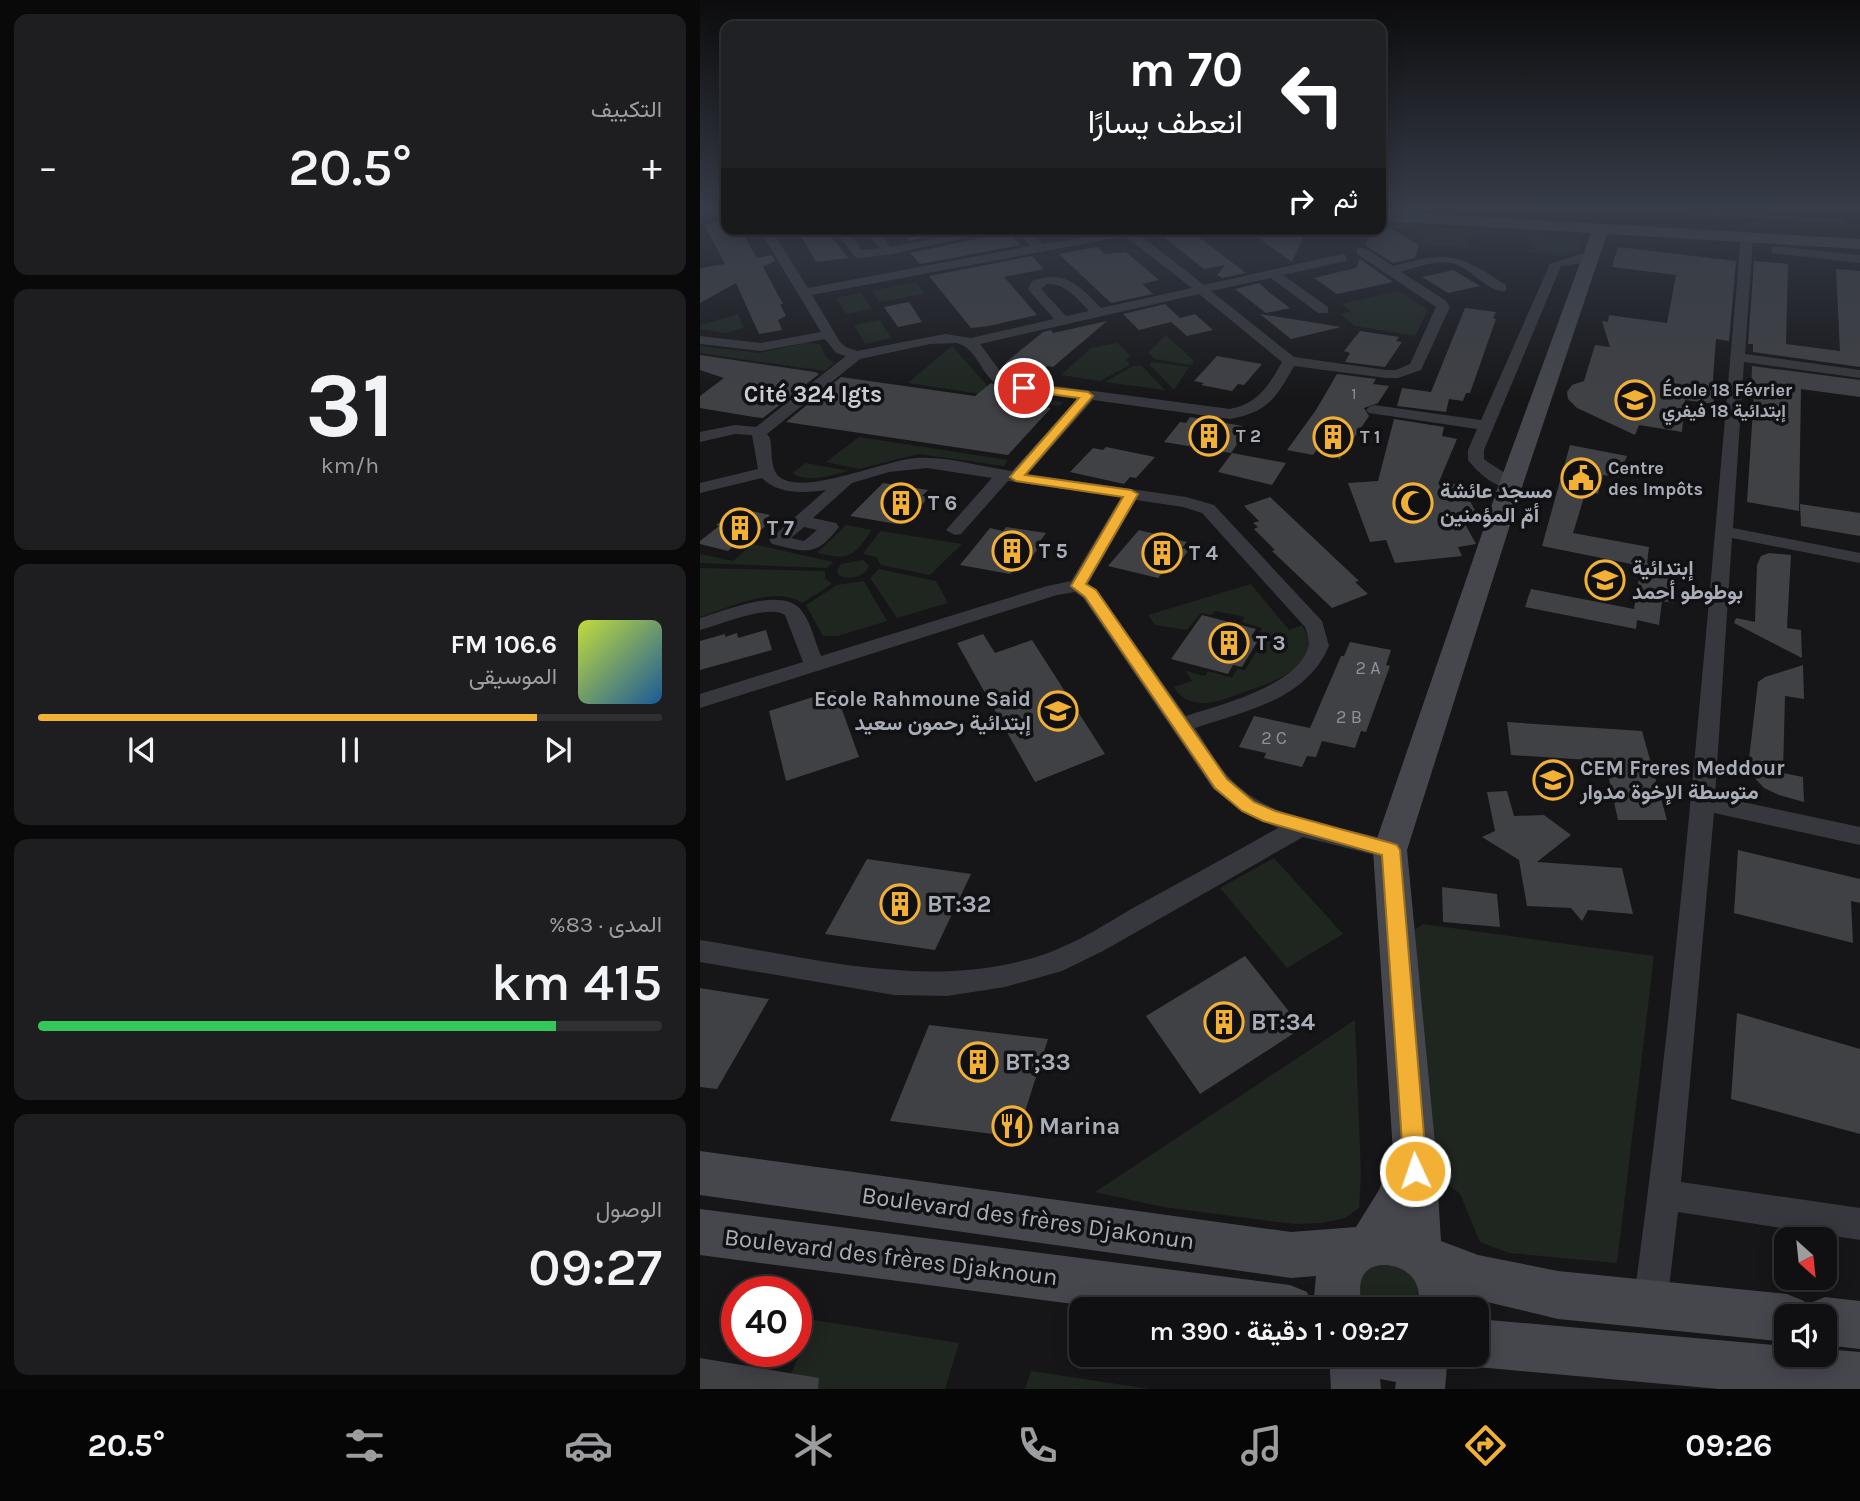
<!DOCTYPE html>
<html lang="ar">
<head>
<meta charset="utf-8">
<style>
	body { margin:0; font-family:Karla,Vazirmatn,sans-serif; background:#1e1e20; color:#f1f3f6; direction:rtl; height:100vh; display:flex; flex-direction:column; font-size:26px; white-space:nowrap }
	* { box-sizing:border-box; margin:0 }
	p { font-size:23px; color:#9c9d9f }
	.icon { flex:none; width:38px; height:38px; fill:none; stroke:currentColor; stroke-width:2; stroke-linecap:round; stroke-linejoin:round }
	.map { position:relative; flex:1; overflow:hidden; direction:ltr }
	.drawer { display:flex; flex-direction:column; gap:14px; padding:14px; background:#09090a; width:700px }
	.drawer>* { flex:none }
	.top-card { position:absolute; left:21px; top:21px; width:665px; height:214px; border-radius:14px; box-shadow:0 4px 18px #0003,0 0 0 2px #303032; direction:rtl; background:#202124; color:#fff; overflow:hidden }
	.needle { width:46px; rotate:153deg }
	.buttons { position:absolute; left:1074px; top:1227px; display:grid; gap:14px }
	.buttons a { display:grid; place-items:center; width:63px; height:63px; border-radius:14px; background:#101012; box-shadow:0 4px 18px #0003,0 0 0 2px #303032; font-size:35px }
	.speed { position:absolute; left:21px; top:1276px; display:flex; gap:14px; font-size:35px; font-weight:700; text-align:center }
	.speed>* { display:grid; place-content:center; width:91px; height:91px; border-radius:50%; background:#101012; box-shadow:0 4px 18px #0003,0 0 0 2px #303032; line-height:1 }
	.speed .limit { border:10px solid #d22; background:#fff; color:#111 }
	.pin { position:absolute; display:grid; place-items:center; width:60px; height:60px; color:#fff; margin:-30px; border:4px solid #fff; border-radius:50%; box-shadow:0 2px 7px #0007 }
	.me { position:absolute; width:77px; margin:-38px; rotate:357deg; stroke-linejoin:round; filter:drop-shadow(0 0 5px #0008) }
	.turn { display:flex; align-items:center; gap:24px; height:147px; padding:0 28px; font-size:32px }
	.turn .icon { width:91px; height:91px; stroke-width:2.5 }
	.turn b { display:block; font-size:49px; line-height:60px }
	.then { display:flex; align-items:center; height:66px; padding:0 28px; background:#0003; gap:14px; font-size:26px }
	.big { font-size:52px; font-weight:600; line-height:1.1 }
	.drawer .tile { flex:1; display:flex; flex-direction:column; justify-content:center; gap:10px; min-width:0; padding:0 24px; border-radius:14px; background:#1e1e20 }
	.drawer .dial { align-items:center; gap:0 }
	.dial b { font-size:91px; line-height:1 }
	.song { display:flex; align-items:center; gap:21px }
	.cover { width:84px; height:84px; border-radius:10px; background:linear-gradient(135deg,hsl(70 70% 55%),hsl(210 70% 35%)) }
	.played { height:7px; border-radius:4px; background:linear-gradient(90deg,#f2b134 80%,#303032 80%) }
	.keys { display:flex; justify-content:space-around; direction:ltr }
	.heat { display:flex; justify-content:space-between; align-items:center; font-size:38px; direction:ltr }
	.charge { height:10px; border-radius:5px; background:linear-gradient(90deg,#34c759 83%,#303032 0) }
	.trip { position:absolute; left:369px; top:1297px; width:420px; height:70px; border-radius:14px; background:#101012; box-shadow:0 4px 18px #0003,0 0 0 2px #303032; font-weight:600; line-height:70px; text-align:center; direction:rtl }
	.dock { display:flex; height:112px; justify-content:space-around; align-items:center; background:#060607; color:#9c9d9f }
	.dock .icon { width:49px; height:49px }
	.dock .current { color:#f2b134 }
	.dock b { font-size:32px; color:#f1f3f6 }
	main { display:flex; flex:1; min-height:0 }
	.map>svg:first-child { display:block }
</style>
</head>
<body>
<main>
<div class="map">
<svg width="1160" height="1389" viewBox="0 0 1160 1389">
	<rect width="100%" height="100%" fill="#161618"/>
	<!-- green -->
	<path fill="#1e261f" d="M681,224L880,235L879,252L858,257L850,253L828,252V250H833L835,243L828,242L829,236L775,233L774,238H769V245L774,246V248L719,245L725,236L720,235L721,230L681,227Z
		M216,282L224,294L179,302L172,291Z
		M699,291L728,310L715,336L655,326L640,314L651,311L641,304Z
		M161,293L172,309L146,314L136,298Z
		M38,314L44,327L27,333L0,329L1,325Z
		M180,320L191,338L165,344L154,325Z
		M466,335L494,361L491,365L455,359L448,353Z
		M105,343L120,344L126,357L134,363L125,371L0,353V346L60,353Z
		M417,343L430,355L426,360L430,365L400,381L361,375L391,348Z
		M252,346L293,392L363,402L359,406L208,383Z
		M453,362L489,367L474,390L449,364Z
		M433,366H442L465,390L405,382Z
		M159,437L308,460L304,466L218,454L159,469L126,462Z
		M106,463L149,471C131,475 108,484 92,473Z
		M146,525L172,530C153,557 150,561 117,553Z
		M180,531L262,544L230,575L181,565L176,557L163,554Z
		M53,544L133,562L127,568L0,563V554L33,561Z
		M163,560L169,566C164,578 149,580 138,575L137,570L141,564Z
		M0,568L125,571V578L132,584L102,603C74,585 29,608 0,617Z
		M179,569L236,581L248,603L197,618L170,578Z
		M164,581L187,621L138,636H123L106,605L137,585Z
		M551,584L589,630L602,625C627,665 571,683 544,692C530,697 516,704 501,703C489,702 480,698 474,687L492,681L486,671L505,676L508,671L532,678L537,669L545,670L565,638L557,636L562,628L542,622L545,617L515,611L511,615L501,613L487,630L455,625L448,615Z
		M574,858L643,934L587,968L520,888Z
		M723,924L954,956L917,1263L809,1253L780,1242L760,1194L727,1166L705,936Z
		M655,1020L661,1176L659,1208L645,1218L622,1223L594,1224L463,1207L395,1192Z
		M705,1258L732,1309H652L666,1262Z
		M113,1320L259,1343L245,1389H85Z
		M331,1371L450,1389H325Z"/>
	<!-- building -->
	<path fill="#404145" d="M26,221V229L42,232L57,258L72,255L75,261L63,267L83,304H80L86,316L78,320L82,330L59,334L36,283L0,303V268L25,264L4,225Z
		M681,228L692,229L719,245L715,258L693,263L665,245L670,233H675Z
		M97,229H125L148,258L116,262Z
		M204,229H267L209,241Z
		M454,229H488L546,273L522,278L517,275L525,265L504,269Z
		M546,229H607L592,262Z
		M308,232L321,245L220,264L210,253Z
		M397,247L405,254L426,252L459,280L442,284L453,294L411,303L359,254Z
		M918,247L1036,261L1029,341L1016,339L1013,379L1014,404L985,400L982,432L939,425L935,435L877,408L868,399L867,392L872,385L884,381L895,345L910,347L902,321L908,322L909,315L967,323L976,275L912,267Z
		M332,256L344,269L304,277L337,315L289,326L271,328L229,276Z
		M660,259L693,282L637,294L614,278L656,268Z
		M1054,261L1088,264L1086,344L1140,351L1136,269L1160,271V367L1053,352V344H1048Z
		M753,270L780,286L748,293L722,277Z
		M559,283L570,293L590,308L566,313L535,289Z
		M209,302L222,322L198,327L184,307Z
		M465,304L480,318L495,314L513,330L487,336L471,322L439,330L423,314Z
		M765,308L796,312L793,318L796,319L770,393H766L763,401L749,399L746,412L697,406L702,388L731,392Z
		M560,314L641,327L591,339Z
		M407,321L353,367L347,366L332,380L312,377L306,372L314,365L305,363L343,332L351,330L353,333Z
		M660,331L699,337L696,341L702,342L685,367L645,362L650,353L644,351Z
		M0,355L115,372L119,374L63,418L54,417L0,408V396L24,378L0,370Z
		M517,356L562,364L544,385L538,384L532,391L501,385L504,383L494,381Z
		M1052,366L1160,380V397L1101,389L1099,511L1047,502L1054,394L1051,393Z
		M637,374L676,379L673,384L689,386L678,403L664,408L669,416L639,460L629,433L613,455L587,450L616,410Z
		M141,377L275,396L291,383L317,394L309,401L351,408L308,455L86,422Z
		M490,417L543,426L539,432L545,433L531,453L464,442L480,422L486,423Z
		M694,419L744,427L742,436L757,439L738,484H761L781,522L765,524L776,544L758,547L762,556L695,563L686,540L670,542L648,483L678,481Z
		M870,445L927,456L918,477L903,475L898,494L886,491L873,533L949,547L947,563L967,566V578L977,580L974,603L962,601L959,625L937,620L936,629L825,607L831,589L934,609L941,566L842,546Z
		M406,447L455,457L436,478L430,477L424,484L370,472L393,448L403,450Z
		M532,453L586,463L572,485L518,472Z
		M183,483L228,490L222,496L229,497L209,518L203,517L197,524L150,516Z
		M570,497L659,581L655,582L668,594L632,608L572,551L575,550L554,529L558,527L553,523L559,521L544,506Z
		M1100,504L1160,513V536L1101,526Z
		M38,508L70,515L63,522L69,523L43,545L36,544L28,551L0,544V541L19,526L16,525Z
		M306,527L346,533L338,544L341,545L323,568L316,567L310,574L260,565L290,528L303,531Z
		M439,530L487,542L482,548L489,550L471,573L464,571L458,578L408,566Z
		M1069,553L1091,555L1087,628L1101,630L1102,658L1034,623L1036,618L1055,622L1057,565L1061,556Z
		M502,615L556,629L551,637L559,639L542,667L533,665L528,674L471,659Z
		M66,630L72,650L0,670V641L25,634V637L37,633L38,638Z
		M283,634L295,653L332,640L405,754L335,782L257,643Z
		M650,642L691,650L686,665L690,666L666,732L661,731L655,748L622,741L616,757L607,756L602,767L564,758L566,753L539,747L554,716L610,728L641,656H644Z
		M1103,665L1104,699L1085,696L1083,773L1103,777L1104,802L1079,795L1064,788L1052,775L1049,759L1058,682L1065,677Z
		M135,690L159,757L86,781L69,711Z
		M807,722L942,731L967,820H918L905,761L811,755Z
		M807,791L814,816L844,815L871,835L837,862L922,868L933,914L888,910L882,921L871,908L827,906L819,860L782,837L795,831L787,792Z
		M1038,850L1160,879V903L1151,901L1153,943L1034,913Z
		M167,859L271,874L235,950L125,934Z
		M742,887L797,894L800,927L743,922Z
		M545,956L602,1028L500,1094L446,1016Z
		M0,988L69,999L17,1089L0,1087Z
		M1037,1013L1160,1049V1134L1031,1099Z
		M229,1025L348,1039L317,1137L190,1121Z
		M0,1358L119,1378L118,1389H0Z"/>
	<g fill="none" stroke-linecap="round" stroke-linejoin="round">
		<!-- lane -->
		<path fill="#37383d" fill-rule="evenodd" d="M864,206H890L1143,219L1146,221L1143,223L867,208Z"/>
		<!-- street -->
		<path fill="#37383d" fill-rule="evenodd" d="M0,206H26L0,212Z
			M59,229H71L108,288L331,246L313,229H326L343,244L430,230L439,234L504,285L642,254L646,255V261L583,275L628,307V313H618L571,278L511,291L594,357L686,370H696L710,364L736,307L657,254V248H665L693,266C750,251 757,253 806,285V291C788,294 771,267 752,263C735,260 717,267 701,272L745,300L750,307L721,370L698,378H686L594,366C576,398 568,412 530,419L393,400L328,474L486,497L514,505L622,621L629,646C606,700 546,711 495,728C506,744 516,763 529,777C571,823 643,825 699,843L702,850L699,857L690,859L603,837L403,951L362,971L305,987L247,996L194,995L0,962V940C114,958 235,993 348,953C378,942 406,924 433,908C481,882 530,855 578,828L548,815L513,789L383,598L375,592L357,595L0,708V694L103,662L85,615C67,604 20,625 0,630V618C24,611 82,586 101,610C111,622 115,642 121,656L347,586L371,581L421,497L308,481L261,534L255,535L246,530L292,478L227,468L189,472L152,483L113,518L136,523L139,527C115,558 106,552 72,544L69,540L126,490C104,493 79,495 62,478L0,493V483L58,469L52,435L35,434L0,442V432L35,425L56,427L146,356L136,353L125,339L61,351L0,344V336L61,343L121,332ZM425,236L492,288L401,308C379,285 365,269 332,281L328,289L354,319L271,338L245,334L157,351L146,347L140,342L112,295ZM347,284C366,283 377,299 389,311L366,316L341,289ZM499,294L582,362C569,385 558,404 530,409L311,380L300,371L280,344ZM257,343C276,348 280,371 295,383C310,395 358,395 378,398L312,471C281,467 248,456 217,458C184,460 107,495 81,478C69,470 73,451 70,438L67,434L160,359L230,344ZM436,500L483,507L502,513L605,627C607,633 610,642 608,648C597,686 519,705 486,716L397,590L388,584ZM104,527L117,530L104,541L91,538Z
			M134,229H146L162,250L179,248L164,229H176L190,247L282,229H307L187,255L159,258L155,257Z
			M1047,233L1053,237L1045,354L1160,370V378L1044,362L1033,528L1160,553V563L1032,538L1015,796L1160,827V845L1014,813L981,1182L1160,1208V1240L978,1212L967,1305L962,1317L950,1322L938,1317L933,1305C982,950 1009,593 1041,237Z
			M1076,246L1160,255V263L1072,253V247Z
			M880,254H891L897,258L891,262L861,266L784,450V459C795,468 810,474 819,484L817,488C799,492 778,473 768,460V450L777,429L669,413L666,410L669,407L674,405L781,420L850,264Z"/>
		<!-- secondary -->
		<path fill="#45474d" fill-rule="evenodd" d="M681,211L1160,239V249L907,234L823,484L707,850L735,1144L741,1241L778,1255L858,1271L1087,1294L1104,1301L1107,1308L1108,1304L1125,1297L1160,1301V1349L1125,1345V1316H1087V1342L858,1319L766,1297L768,1309H720C719,1298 720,1286 712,1277C700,1263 667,1258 661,1281C659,1289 661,1300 661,1309H411L0,1255V1209L590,1285L607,1292L613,1308L616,1276L591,1278L0,1195V1151L591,1232L656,1227L679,1190L693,1152L673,850L799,484L891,233L681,221Z
			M777,1319L1087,1346V1354H1125V1349L1160,1352V1389H1019L777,1367L760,1360L758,1354H777Z
			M629,1354H748L745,1389H695L696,1382L680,1379L681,1389H631Z"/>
	</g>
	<!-- sky -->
	<linearGradient id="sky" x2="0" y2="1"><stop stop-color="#0c0c0d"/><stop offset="0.52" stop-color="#363c48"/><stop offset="1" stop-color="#363c48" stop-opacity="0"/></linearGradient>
	<rect width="1160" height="400" fill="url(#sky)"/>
	<!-- route -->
	<path fill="#f2b134" stroke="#9d7322" stroke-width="2" d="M324,384L388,392L393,396L325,475L431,490L438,494L386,584L396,590L527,779L554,802L575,811L691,843L697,845L700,850L727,1171L724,1179L715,1183L707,1179L704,1171L682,855L563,821L542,811L515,788L385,597L371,586L423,497L316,481L310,477L379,398L320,390L319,388Z"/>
	<!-- icons -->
	<defs>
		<g id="school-ring" transform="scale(2.0125)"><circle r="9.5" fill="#111113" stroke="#f2b134" stroke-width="1.5"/><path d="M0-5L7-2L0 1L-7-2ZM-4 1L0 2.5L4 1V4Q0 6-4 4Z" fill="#f2b134"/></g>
		<g id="building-ring" transform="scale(2.0125)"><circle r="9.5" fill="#111113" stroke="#f2b134" stroke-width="1.5"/><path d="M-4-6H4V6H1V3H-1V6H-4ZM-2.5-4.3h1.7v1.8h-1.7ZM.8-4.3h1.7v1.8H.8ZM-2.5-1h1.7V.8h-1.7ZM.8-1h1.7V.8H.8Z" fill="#f2b134"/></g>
		<g id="civic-ring" transform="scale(2.0125)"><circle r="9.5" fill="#111113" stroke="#f2b134" stroke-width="1.5"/><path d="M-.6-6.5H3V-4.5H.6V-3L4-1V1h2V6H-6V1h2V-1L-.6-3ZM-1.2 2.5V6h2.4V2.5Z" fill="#f2b134"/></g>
		<g id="mosque-ring" transform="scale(2.0125)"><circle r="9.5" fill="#111113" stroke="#f2b134" stroke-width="1.5"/><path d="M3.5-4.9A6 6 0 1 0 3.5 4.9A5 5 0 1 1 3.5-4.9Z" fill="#f2b134"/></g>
		<g id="restaurant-ring" transform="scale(2.0125)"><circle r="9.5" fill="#111113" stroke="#f2b134" stroke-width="1.5"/><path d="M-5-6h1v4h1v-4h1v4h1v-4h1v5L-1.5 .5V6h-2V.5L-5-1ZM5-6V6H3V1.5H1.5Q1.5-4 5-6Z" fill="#f2b134"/></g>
	</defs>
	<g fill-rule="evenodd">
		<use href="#school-ring" x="935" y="400"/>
		<use href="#building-ring" x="509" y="436"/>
		<use href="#building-ring" x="633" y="437"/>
		<use href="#civic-ring" x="881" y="478"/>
		<use href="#building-ring" x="201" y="503"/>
		<use href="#mosque-ring" x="713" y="503"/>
		<use href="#building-ring" x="40" y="528"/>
		<use href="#building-ring" x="312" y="551"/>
		<use href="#building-ring" x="462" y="553"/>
		<use href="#school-ring" x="905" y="580"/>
		<use href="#building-ring" x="529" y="643"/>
		<use href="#school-ring" x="358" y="711"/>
		<use href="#school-ring" x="853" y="780"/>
		<use href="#building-ring" x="200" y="904"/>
		<use href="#building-ring" x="524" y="1022"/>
		<use href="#building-ring" x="278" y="1062"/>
		<use href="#restaurant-ring" x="312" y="1126"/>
	</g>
	<g text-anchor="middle" stroke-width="7" stroke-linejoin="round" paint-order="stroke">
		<!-- far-number labels -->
		<g font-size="16" fill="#8e929b">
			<text x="654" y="399">1</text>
		</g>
		<!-- far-poi labels -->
		<g font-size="18" font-weight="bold" fill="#a8adb8" stroke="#111113" text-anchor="start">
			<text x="962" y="396">École 18 Février<tspan x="962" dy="21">إبتدائية 18 فيفري</tspan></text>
			<text x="536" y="442">T 2</text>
			<text x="660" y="443">T 1</text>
			<text x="908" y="474">Centre<tspan x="908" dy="21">des Impôts</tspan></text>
		</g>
		<!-- number labels -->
		<g font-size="18" fill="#8e929b">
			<text x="668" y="674">2 A</text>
			<text x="649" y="723">2 B</text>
			<text x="574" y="744">2 C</text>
		</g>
		<!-- poi labels -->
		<g font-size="21" font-weight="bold" fill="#a8adb8" stroke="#111113" text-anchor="start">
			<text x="740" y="498">مسجد عائشة<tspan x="740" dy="24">أمّ المؤمنين</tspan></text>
			<text x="228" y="510">T 6</text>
			<text x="67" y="535">T 7</text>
			<text x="339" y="558">T 5</text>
			<text x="489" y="560">T 4</text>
			<text x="932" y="575">إبتدائية<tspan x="932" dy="24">بوطوطو أحمد</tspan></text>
			<text x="556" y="650">T 3</text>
			<text x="331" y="706" text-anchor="end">Ecole Rahmoune Said<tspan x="331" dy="24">إبتدائية رحمون سعيد</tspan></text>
			<text x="880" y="775">CEM Freres Meddour<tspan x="880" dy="24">متوسطة الإخوة مدوار</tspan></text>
		</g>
		<!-- far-district labels -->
		<g font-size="23" font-weight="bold" fill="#c9ccd4" stroke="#111113">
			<text x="113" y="402">Cité 324 lgts</text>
		</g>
		<!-- near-poi labels -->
		<g font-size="24" font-weight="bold" fill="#a8adb8" stroke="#111113" text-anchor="start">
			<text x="227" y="912">BT:32</text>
			<text x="551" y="1030">BT:34</text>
			<text x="305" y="1070">BT;33</text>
			<text x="339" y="1134">Marina</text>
		</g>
		<!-- near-street labels -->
		<g font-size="24" fill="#a8adb8" stroke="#111113">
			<text transform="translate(328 1218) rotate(8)" y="8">Boulevard des frères Djakonun</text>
			<text transform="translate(191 1257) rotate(7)" y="8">Boulevard des frères Djaknoun</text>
		</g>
	</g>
</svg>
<div class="buttons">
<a><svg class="needle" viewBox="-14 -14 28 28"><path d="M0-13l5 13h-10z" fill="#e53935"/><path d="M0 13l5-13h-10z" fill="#9c9d9f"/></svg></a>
<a><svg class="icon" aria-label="sound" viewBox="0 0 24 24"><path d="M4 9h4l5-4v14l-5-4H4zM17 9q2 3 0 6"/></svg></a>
</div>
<div class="speed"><div class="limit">40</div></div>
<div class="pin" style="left:324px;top:388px;background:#d93025"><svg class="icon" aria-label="arrive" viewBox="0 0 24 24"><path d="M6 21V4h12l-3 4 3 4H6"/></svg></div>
<svg class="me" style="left:715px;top:1171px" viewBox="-20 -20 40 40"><circle r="17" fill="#f2b134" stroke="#fff" stroke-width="3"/><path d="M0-11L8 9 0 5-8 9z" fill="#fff"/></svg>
<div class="trip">09:27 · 1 دقيقة · 390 m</div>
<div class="top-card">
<div class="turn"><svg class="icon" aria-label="left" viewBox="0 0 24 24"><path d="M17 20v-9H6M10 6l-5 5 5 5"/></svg><div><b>70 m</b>انعطف يسارًا</div></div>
<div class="then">ثم<svg class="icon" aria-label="right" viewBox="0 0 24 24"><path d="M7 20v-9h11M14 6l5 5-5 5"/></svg></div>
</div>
</div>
<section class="drawer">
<div class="tile"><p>التكييف</p>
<div class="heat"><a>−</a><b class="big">20.5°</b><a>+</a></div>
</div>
<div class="tile dial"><b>31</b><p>km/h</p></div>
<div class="tile">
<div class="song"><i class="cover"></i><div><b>106.6 FM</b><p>الموسيقى</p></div></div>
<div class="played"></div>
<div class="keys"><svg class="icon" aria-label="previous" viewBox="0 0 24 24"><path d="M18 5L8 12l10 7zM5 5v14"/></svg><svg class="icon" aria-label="pause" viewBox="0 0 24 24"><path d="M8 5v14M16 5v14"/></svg><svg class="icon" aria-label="next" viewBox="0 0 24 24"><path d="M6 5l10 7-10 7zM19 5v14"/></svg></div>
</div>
<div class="tile"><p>المدى · 83%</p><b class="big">415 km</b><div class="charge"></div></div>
<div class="tile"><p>الوصول</p><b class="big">09:27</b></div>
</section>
</main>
<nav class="dock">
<b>09:26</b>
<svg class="icon current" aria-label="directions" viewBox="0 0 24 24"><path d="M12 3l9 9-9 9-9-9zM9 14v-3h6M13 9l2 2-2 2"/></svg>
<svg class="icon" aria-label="music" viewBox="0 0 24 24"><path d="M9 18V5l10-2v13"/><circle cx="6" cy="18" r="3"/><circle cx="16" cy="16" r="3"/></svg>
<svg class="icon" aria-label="phone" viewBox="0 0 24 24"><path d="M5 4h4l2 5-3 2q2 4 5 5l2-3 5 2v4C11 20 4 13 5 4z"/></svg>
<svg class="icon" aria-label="climate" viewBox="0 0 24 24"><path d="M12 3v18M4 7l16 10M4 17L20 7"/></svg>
<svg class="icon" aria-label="car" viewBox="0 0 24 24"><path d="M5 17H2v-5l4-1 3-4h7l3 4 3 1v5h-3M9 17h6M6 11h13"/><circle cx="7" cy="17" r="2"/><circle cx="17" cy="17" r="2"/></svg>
<svg class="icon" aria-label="filters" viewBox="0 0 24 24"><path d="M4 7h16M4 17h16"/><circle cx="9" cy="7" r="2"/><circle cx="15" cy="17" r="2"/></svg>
<b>20.5°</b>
</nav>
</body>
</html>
